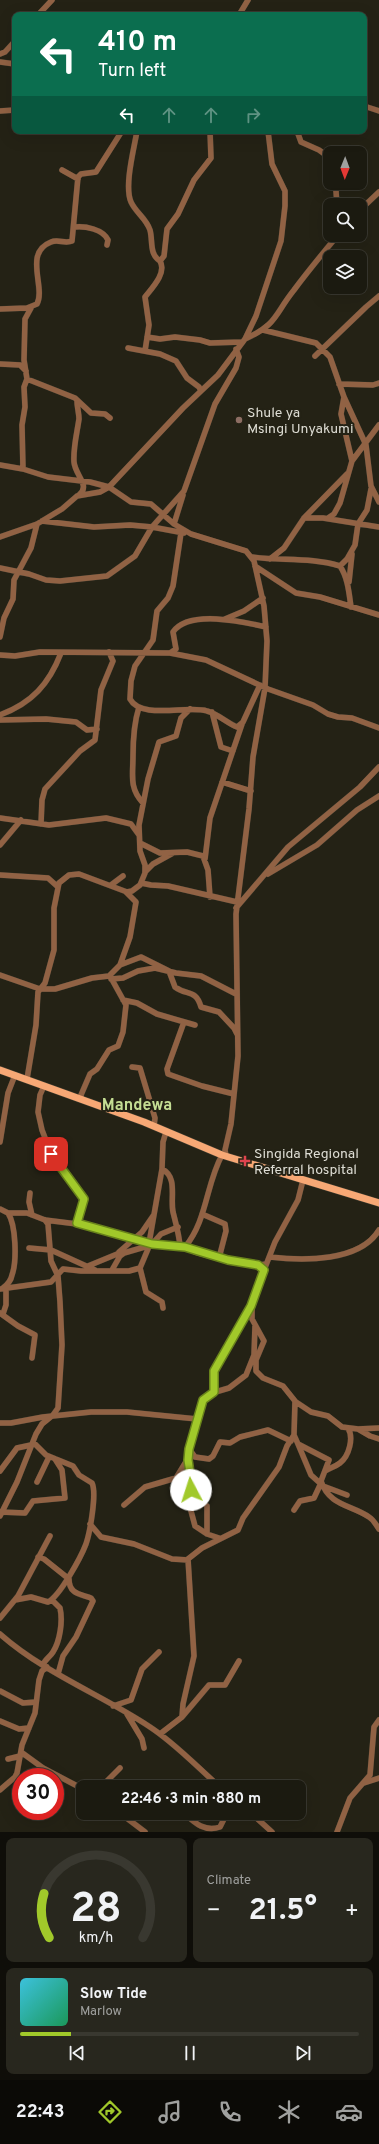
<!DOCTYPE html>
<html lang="en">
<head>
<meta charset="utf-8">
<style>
	body { margin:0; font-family:Overpass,sans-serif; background:#28271e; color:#f1f3f6; height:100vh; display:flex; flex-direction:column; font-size:15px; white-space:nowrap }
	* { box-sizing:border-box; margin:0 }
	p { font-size:13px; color:#a0a19f }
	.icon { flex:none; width:22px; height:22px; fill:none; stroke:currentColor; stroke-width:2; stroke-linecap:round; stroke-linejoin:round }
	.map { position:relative; height:1832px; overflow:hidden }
	.sheet { display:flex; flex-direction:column; gap:6px; padding:6px; background:#0f0e09; flex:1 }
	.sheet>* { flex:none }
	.top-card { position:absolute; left:12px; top:12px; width:355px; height:122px; border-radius:8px; box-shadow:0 4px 16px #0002,0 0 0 1px #393830; background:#0b6e4f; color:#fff; overflow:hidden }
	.needle { width:26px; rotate:181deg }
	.controls { position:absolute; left:323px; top:146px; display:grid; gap:8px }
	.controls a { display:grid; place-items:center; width:44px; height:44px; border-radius:8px; background:#1b1a10; box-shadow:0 4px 16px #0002,0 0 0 1px #393830; font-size:20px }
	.speed { position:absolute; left:12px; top:1768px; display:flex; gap:8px; font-size:20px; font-weight:700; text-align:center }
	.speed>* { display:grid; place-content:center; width:52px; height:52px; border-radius:50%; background:#1b1a10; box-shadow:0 4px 16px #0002,0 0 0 1px #393830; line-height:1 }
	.speed .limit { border:6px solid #d22; background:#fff; color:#111 }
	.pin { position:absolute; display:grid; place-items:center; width:34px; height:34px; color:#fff; margin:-17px; border-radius:8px; box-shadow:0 2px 6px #0006 }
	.me { position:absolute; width:44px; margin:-22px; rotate:355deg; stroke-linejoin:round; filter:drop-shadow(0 0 3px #0008) }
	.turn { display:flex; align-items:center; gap:14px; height:84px; padding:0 20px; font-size:18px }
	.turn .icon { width:52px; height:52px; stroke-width:2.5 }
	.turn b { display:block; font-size:28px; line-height:34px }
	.lanes { display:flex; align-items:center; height:38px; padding:0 20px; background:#0003; justify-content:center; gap:20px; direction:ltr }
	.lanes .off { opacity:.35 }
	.big { font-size:30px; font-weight:700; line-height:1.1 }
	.sheet .tile { flex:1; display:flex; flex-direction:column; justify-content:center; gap:6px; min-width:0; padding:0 14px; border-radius:8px; background:#28271e }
	.sheet .dial { align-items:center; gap:0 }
	.dial svg { height:104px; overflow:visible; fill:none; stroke:#393830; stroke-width:7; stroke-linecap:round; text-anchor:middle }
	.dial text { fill:#f1f3f6; stroke:none }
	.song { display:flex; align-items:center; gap:12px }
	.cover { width:48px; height:48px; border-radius:6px; background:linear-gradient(135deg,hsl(190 70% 55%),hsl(150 70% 35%)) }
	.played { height:4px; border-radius:2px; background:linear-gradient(90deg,#a1c92a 15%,#393830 15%) }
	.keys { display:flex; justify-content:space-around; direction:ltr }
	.heat { display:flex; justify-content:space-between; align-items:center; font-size:22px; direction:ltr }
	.sheet .tiles { flex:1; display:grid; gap:6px; grid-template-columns:1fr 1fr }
	.tile:last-child { grid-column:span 2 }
	.trip { position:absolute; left:76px; top:1780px; width:230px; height:40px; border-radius:8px; background:#1b1a10; box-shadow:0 4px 16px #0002,0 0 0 1px #393830; font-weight:700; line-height:40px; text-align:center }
	.tabs { display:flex; height:64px; justify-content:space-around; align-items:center; background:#0b0a06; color:#a0a19f }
	.tabs .icon { width:28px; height:28px }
	.tabs .current { color:#a1c92a }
	.tabs b { font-size:18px; color:#f1f3f6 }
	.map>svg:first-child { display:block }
</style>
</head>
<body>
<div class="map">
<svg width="379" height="1832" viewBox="0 0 379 1832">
	<rect width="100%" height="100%" fill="#242215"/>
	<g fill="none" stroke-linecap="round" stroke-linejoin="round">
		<!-- minor casing -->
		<g stroke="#3e3c30" stroke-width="6">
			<path id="minor" d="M38,15L52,0
				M239,15L248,0
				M0,54L5,52L15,41
				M0,62L15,64
				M364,106L379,111
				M0,111L15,110
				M137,131C134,149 124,186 131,202C136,213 146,218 150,230C153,241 149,254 160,261
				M297,131L301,142L319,150L330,158
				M62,170L78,179
				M337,205L336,191L340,183
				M360,210L379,192
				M75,227C85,226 103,229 108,240L107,245
				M0,309L27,308L37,304C46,287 23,253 51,242C58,239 65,244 72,241L78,177L81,174L96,172L122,131
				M263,330L316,343L330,357L344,397L366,445L371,486L379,502
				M147,337L160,339L175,337L200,340L210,343L242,342
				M245,339C278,324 274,315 294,290C308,271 323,253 338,235
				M128,348L160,354L176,361L187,378L199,387L201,391
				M145,351L149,325L145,297C152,288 167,273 160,261L164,256L167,229L178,214L194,180L211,158L210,131
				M315,356L366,307L379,296
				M0,364L20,365L26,371
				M27,379L75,398L91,413L105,414L110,418
				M339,384L373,385L379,383
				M77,401C77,407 79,413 79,419C77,433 73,448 74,462C75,475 91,486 79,495
				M352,461L379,425
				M0,465L23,469L48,477L90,482L109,487L131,502L151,504L174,524L191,534L246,551L254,561L264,606L267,641L265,688L253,757L249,809L236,914L238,1056L231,1124L225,1150L226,1156
				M23,469L22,425L25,407L24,387L27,379L24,360L25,319L31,308
				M304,518H323L379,527
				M328,518L334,514L340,503L352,461L341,414L344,397
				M42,521L94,527L130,525L152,527L184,533
				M174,524L183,495
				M181,533L173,586L168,598L157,611L153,640L135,666L131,681L130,699C141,720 188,705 207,711C218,714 227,723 237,727L243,722L260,685
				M0,537L37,524L62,509L77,496L100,492L109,487L183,408L218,375L245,339L256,316L281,241L285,206V191L272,164L268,131
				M252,557C281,561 311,557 340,566C348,578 349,593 351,607
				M270,559L284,548L304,518L347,474
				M255,566L296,593L320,597L379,615
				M340,566L347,559L355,545L358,524L367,510L371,489
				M0,568L29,574L46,580L60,581L107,576L135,556L152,527L184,491L215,404L236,368L239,357L236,349
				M349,582L352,554
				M225,619L244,611L263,598
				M0,637L4,618L13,599L14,580L31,548L37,524
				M170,653L206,660L268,689L313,705L328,714L338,717L352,718L379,728
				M0,655L15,656L40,652L170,653L176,649L173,632C189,609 244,622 266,627
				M139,707C134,723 133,738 133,756C133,775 129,788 143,803
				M212,712L221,747L233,751
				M0,715C32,703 49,684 61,653
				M0,720L46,719L76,722L87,730L97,729
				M222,782L251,791
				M0,818L49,825L106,818L131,824L139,835
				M41,824L42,800L45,789L80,751L95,740L101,690L113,661L109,652
				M140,843L160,853L187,852L203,856L208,870L210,897
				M0,845L21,820
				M205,859L210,818L242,724
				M145,872L153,864L173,853
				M268,874L317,845L357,810L379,796
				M0,875L48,878L58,887
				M141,883L151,885L168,886L237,902
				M111,885L123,876
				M236,908L288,847L360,787L379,767
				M120,965L141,957L169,971L175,987C187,996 196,989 201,1007L219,1012L234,1028L237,1034
				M0,975L40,989H55L92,978L109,976L120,965L130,937L136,902L126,892
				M111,979L123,978L138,971L155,968L176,973L201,976L236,994
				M123,1000L137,1003L157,1014L195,1025
				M184,1022L167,1069L168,1074L202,1086L234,1094
				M132,1067L140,1068L155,1118L154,1126
				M27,1079L36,1025L38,992L45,983L54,950V908L59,883L69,875L79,874L127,892L132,891L140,885L145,873V865L140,851L139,825L148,779L159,742L176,736L181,718L190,709
				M44,1086L40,1095L38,1112L42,1130L54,1161L85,1200L77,1223
				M81,1099V1095L90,1074L97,1069L109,1050L118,1046L123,1032L126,1005L110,976
				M166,1132L163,1142L162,1169C178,1177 170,1198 173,1212C176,1224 179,1234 180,1246
				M0,1142L8,1093L15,1075
				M30,1193L29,1202L32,1215
				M0,1209L8,1213H27L45,1220L93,1226L152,1244L185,1247L195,1252L228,1261L260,1265L266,1264
				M202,1214L225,1224L226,1231L219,1258
				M152,1244L161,1234L178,1227
				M185,1247C207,1221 206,1184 222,1155
				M29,1248L51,1250L95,1270
				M119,1252L142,1232L153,1216
				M270,1257C303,1261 360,1262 379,1230
				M88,1266L122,1252
				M140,1268L146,1292L162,1302L163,1308
				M112,1270L120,1256L124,1253L148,1246
				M3,1288C7,1285 11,1281 12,1275C17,1261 16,1225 8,1213
				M0,1289L51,1282L63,1269L81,1271H129L140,1268L148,1249L162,1169
				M0,1313L18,1326L35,1335L32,1358
				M3,1314L6,1305V1288
				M214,1392V1371L251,1306
				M296,1402L311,1412L328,1416L342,1427L358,1429L370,1436L379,1439
				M0,1423H11L43,1417L91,1412H127L197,1419
				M358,1429L379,1428
				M294,1435L298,1444L329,1460L321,1481C329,1506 352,1505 369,1517C374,1520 376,1525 379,1529
				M298,1444L311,1475L321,1484
				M189,1449L195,1457L209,1459L213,1456L220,1442L230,1443L240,1437L268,1430L291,1441
				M0,1471L17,1448L31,1445
				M325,1471C329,1468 335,1467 340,1463C349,1456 354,1438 348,1428
				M37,1482L49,1457
				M323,1486L347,1495
				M124,1505L145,1487L176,1478L187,1460
				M294,1510L300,1501L314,1498L321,1483
				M0,1512L25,1513L33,1501L65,1498L62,1470L55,1459
				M0,1516L17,1482L36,1434L42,1424L53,1415L58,1408L62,1345L60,1302L58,1276L51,1261L48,1224L45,1220
				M90,1524L101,1537L134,1544L172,1559L188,1560
				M207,1534V1506
				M219,1538L207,1534L195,1526L191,1511L192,1484L187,1460L197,1419L205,1397L212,1393L229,1388L246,1375L254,1355L255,1326
				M38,1557L44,1559L69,1579C69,1594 80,1594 91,1598L93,1601L76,1637L63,1656L58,1674
				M15,1600L31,1597L48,1602C60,1596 81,1557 86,1544C90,1532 97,1493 92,1483L79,1475L73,1466L46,1455L33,1442
				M0,1618L18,1596L50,1536
				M0,1634C44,1673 102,1695 150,1727C176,1744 197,1767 220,1787
				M43,1665C45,1659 50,1657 53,1652C60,1641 63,1621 60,1608L52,1600
				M0,1691L23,1703L36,1702
				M113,1706L131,1700L142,1669L159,1652
				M127,1714L142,1739L144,1748
				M182,1717L209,1685H225L239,1661
				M0,1721L19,1729L29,1728
				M160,1734L182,1717L183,1704L194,1656L188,1559L202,1548L238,1530L243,1518L279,1467L287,1446L294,1435L295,1401L283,1386L263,1378L256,1371V1360L264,1341L252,1319V1301L275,1242L298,1200L303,1180
				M21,1752L43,1768L83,1789
				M8,1759L20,1756
				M364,1783L379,1778
				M97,1787L105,1783L120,1768
				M0,1790L15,1777L17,1773L22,1745L35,1713L39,1680L42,1671L47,1667
				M120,1813L145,1832
				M184,1813C195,1823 204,1832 220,1827L227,1813
				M251,1813L272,1832
				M337,1832L350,1798L370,1775L374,1727L379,1720"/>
		</g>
		<!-- major casing -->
		<g stroke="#3e3c30" stroke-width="8">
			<path id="major" d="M0,1070L144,1122L222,1155L379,1203"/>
		</g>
		<!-- minor -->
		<use href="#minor" stroke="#916244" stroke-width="5.5"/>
		<!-- major -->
		<use href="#major" stroke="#f7a875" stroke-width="7"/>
	</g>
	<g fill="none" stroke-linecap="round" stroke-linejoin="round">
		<!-- route casing -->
		<g stroke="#69831b" stroke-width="10">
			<path id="route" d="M51,1154L84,1199L77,1223L152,1244L185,1247L228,1260L258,1265L264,1270L251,1306L214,1371V1392L203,1400L189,1449L188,1460L191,1479V1490"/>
		</g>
		<!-- route -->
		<use href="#route" stroke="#a1c92a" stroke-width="7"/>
	</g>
	<!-- markers -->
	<circle fill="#8d6e63" stroke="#242215" stroke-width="1.5" cx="239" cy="420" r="4"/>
	<path fill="#e0444e" stroke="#242215" stroke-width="1.5" d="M243 1155h4v4h4v4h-4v4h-4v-4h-4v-4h4z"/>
	<g text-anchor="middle" stroke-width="4" stroke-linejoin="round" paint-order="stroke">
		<!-- poi labels -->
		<g font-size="14" fill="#deddd4" stroke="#242215" text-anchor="start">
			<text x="247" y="417">Shule ya<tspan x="247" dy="16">Msingi Unyakumi</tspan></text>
			<text x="254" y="1158">Singida Regional<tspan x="254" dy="16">Referral hospital</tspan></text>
		</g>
		<!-- quarter labels -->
		<g font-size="16" font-weight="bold" fill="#c4dd93" stroke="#242215">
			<text x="137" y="1110">Mandewa</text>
		</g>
	</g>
</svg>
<div class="controls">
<a><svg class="needle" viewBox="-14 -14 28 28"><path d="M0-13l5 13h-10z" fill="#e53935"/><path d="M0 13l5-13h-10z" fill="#a0a19f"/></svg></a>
<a><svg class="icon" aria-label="search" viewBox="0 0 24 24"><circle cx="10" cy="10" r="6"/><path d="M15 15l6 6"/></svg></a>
<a><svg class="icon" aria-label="layers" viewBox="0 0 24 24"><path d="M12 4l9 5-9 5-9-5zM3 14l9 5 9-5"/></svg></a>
</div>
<div class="speed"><div class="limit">30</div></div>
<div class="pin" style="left:51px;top:1154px;background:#d93025"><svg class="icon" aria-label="arrive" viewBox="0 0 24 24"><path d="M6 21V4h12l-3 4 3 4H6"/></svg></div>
<svg class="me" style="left:191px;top:1490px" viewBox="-20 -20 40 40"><circle r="19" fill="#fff"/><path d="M0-13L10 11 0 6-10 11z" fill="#a1c92a"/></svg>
<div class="trip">22:46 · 3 min · 880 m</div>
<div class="top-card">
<div class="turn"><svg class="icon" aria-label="left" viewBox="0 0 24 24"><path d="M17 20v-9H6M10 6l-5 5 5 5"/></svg><div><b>410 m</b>Turn left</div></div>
<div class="lanes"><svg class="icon" aria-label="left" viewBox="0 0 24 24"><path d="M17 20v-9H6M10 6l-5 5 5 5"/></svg><svg class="icon off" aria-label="ahead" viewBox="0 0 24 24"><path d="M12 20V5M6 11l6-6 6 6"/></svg><svg class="icon off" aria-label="ahead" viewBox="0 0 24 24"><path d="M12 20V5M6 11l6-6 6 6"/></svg><svg class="icon off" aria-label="right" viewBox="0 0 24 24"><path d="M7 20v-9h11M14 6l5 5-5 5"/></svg></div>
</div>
</div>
<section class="sheet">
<div class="tiles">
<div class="tile dial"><svg viewBox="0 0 100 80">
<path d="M14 69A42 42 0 1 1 86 69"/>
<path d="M14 69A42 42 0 0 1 10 35" stroke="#a1c92a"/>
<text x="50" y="56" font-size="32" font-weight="700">28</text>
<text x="50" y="72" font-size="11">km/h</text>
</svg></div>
<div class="tile"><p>Climate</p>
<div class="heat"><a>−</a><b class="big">21.5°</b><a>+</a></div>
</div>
<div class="tile">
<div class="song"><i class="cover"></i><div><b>Slow Tide</b><p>Marlow</p></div></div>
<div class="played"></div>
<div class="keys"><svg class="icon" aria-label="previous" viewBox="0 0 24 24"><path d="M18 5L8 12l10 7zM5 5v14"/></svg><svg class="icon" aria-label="pause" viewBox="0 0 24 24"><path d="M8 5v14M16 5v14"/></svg><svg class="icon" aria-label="next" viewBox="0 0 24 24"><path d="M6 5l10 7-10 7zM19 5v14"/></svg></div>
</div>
</div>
</section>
<nav class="tabs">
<b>22:43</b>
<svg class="icon current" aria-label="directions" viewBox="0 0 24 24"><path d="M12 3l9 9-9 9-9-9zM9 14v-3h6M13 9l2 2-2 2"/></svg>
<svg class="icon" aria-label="music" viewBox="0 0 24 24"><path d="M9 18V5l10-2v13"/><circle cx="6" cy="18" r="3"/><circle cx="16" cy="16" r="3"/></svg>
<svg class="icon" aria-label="phone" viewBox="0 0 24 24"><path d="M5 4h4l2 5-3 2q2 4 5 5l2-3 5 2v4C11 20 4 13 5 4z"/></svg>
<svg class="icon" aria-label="climate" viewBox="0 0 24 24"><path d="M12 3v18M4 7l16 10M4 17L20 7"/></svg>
<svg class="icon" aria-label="car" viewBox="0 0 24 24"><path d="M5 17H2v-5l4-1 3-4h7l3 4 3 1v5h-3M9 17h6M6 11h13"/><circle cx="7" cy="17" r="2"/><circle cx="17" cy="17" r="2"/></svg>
</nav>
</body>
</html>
